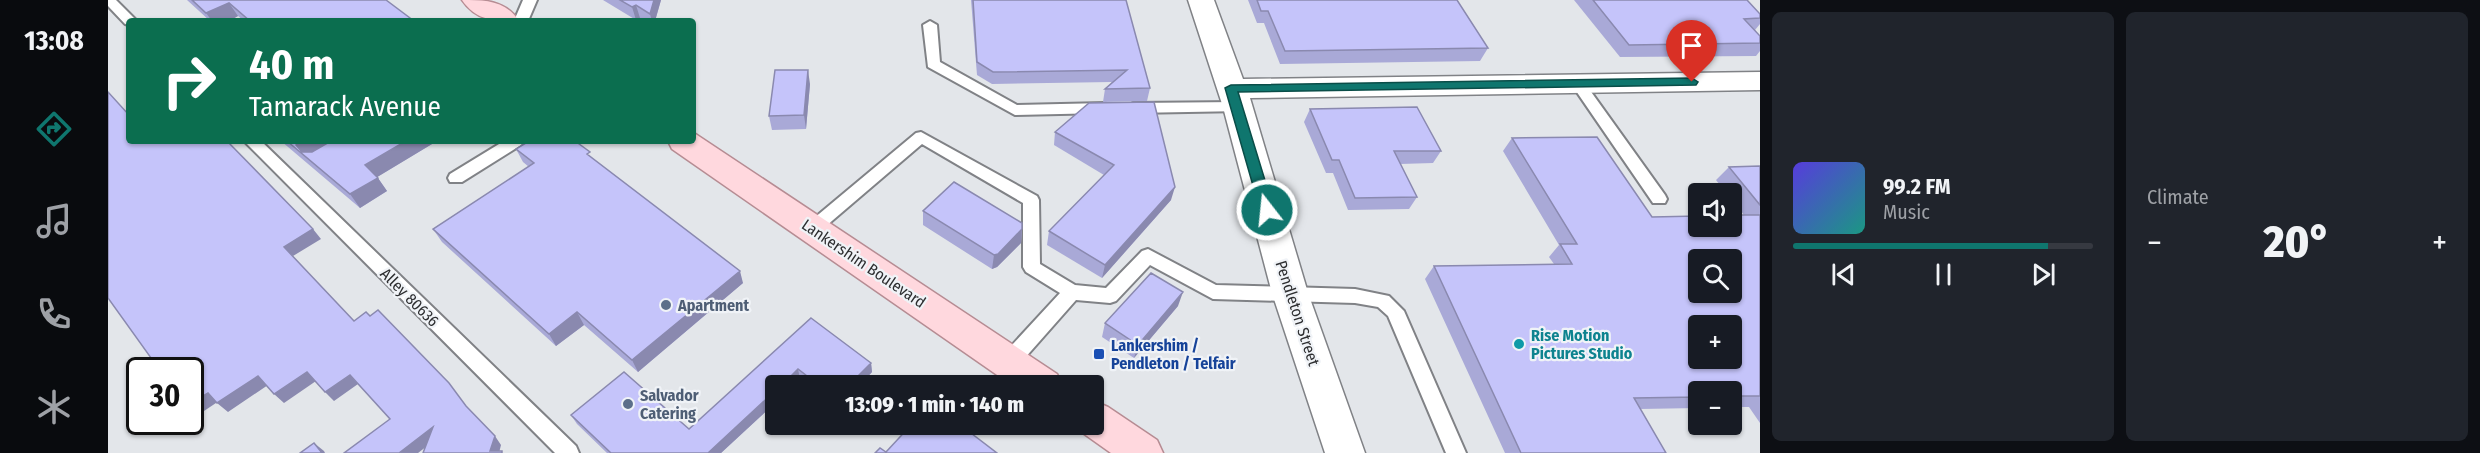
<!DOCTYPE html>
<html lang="en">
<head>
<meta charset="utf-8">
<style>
	body { margin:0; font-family:"Fira Sans Condensed",sans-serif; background:#20242c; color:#f1f3f6; height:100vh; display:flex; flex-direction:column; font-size:22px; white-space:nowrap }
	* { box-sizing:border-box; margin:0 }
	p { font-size:20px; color:#9ea1a6 }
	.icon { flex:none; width:33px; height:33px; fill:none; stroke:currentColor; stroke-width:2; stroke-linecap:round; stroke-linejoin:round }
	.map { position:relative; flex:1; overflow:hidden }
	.drawer { display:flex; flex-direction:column; gap:12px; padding:12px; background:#0d0f14; width:720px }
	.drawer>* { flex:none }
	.banner { position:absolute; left:18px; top:18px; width:570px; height:126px; border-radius:6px; box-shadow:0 2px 4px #0004; background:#0b6e4f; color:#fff; overflow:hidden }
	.controls { position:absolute; left:1580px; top:183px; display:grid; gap:12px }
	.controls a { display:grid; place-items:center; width:54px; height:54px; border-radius:6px; background:#171b24; box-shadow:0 2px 4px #0004; font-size:30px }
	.speed { position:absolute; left:18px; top:357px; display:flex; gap:12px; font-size:30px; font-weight:700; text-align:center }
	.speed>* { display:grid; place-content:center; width:78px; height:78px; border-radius:50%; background:#171b24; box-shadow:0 2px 4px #0004; line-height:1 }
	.speed .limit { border:3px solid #111; border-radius:9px; background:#fff; color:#111 }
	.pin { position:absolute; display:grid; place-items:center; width:51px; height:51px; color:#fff; margin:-62px -26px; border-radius:50% 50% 50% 0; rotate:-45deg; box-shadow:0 0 6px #0007 }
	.pin .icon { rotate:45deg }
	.me { position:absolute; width:66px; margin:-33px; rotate:344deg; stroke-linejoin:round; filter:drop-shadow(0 0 4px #0008) }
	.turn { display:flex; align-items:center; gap:21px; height:126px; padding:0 24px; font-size:27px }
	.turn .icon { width:78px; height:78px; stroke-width:2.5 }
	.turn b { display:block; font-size:42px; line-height:51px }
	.big { font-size:45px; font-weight:800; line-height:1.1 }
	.drawer .card { flex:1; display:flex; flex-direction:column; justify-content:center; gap:9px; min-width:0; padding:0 21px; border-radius:9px; background:#20242c }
	.song { display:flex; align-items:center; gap:18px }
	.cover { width:72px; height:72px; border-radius:9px; background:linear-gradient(135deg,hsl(250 70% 55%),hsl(170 70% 35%)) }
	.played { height:6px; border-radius:3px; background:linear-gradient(90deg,#0f766e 85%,#363941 85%) }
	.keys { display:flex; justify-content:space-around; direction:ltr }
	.heat { display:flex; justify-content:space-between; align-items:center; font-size:33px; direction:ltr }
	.drawer .tiles { flex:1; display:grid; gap:12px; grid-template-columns:repeat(2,1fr) }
	.trip { position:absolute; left:657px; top:375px; width:339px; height:60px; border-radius:6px; background:#171b24; box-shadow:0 2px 4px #0004; font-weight:800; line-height:60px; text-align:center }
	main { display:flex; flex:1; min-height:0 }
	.tab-bar { display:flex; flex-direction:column; width:108px; justify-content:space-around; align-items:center; background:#090b0e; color:#9ea1a6 }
	.tab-bar .icon { width:42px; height:42px }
	.tab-bar .on { color:#0f766e }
	.tab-bar b { font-size:27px; color:#f1f3f6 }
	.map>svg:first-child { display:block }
</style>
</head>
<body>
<main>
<nav class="tab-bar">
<b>13:08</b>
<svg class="icon on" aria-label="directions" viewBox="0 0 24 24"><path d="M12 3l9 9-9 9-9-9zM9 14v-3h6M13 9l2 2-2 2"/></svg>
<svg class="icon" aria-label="music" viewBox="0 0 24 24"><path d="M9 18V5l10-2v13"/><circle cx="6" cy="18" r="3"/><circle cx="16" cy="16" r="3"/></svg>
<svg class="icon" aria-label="phone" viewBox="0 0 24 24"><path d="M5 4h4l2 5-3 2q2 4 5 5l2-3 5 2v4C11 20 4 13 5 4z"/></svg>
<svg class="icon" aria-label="climate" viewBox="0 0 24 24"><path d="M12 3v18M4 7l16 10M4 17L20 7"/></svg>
</nav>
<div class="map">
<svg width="1652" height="453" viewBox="0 0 1652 453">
	<rect width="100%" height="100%" fill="#e3e6ea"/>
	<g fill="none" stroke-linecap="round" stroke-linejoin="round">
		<!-- lane casing -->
		<g stroke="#808286" stroke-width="4">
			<path id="lane" d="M0,0H8L29,21H21V25L17,24L0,6Z
				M415,0H429L420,21H406Z
				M822,21L829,25L832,62L909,105L997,103L1004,108L997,113L907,115L820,67L815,25Z
				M1471,80L1476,82L1557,195L1559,199L1557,203H1545L1464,85Z
				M1130,102L1135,103L1137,107L1135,111L1025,113L1018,108L1025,103Z
				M813,132L929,196L931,200L932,264L967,285L998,288L1034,251L1040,249L1108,285L1247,289L1281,296L1296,311L1358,453H1338L1280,316L1270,307L1247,303L1105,299L1042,265L1008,301L1002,303L968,300L908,368L901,370L894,368L892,362L894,356L952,293L918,272L915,267V203L814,144L711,232L705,234L699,232L697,228L699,224L808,133Z
				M136,141H153L468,446L471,453H447Z
				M396,141H416L413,145L354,182H342L340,178L342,174Z"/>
		</g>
		<!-- street casing -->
		<g stroke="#808286" stroke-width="3">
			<path id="street" d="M1080,0H1106L1135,79L1652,72V90L1142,98L1200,293L1257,453H1217L1164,293L1115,107Z"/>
		</g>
		<!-- primary casing -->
		<g stroke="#b68c93" stroke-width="3">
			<path id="primary" d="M354,0C377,0 397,0 411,21C388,21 369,22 354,0Z
				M586,133L949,374L955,386H905L564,149L560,141H585Z
				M986,401L1000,407L1049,440L1055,453H1003L972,431L969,424H986Z"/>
		</g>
		<!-- lane -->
		<use href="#lane" fill="#fff" fill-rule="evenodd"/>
		<!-- street -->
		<use href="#street" fill="#fff" fill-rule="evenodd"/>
		<!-- primary -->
		<use href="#primary" fill="#ffd8de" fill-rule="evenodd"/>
	</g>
	<!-- wall -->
	<path fill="#a9a9d7" d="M79,0H278L306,21H136L130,16L121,21H102Z
		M495,0H553L547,21H536L532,18L528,20Z
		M863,0H1018L1042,88L1039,101L995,102L997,89L1004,82L884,84L869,75Z
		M1140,0H1349L1380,48L1372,61L1172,64L1156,23H1149Z
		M1466,0H1639L1652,14V24L1647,30L1652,36V51L1648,56L1512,57Z
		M702,84L698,129L664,130L661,116Z
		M981,103L1063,200L994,278L939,245L941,231L996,175L946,145L947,132Z
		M1202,109L1333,151L1325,163L1292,164L1309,197L1301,209L1240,210L1225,173H1218L1196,122Z
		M1404,138L1544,217L1636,215L1623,198V194H1619L1608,180L1621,167L1652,166V423L1641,407H1623V392H1590V408L1532,409L1558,453H1397L1317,279L1326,266L1446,264L1441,257L1451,245L1395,151Z
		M173,141H329L269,177L279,191L252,208Z
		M408,149L485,159L635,283L530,372L476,325L448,346L334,242L325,229L421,167L415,162Z
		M815,211L914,229L913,243L889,267L884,269L815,225Z
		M1070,306L1026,358L994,337L997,323Z
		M703,318L763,363L764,372L751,386H701L692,379L685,386H668V402L613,453H499L469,424L463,415L581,429Z"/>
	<!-- shaded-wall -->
	<path fill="#8a89af" d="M546,0H553L547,21H544L542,14Z
		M121,3L130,16L121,21H104L98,13Z
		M528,5L532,18L528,20L524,7Z
		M700,70L702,84L698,129L696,115Z
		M191,141H225L199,158L188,145Z
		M298,141H329L266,179L257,165Z
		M270,178L279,191L252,208L242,194Z
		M1067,187L1063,200L994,278L997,265Z
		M205,229L213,239L185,256L176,247Z
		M914,229L913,243L889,267L884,269L886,255Z
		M632,271L635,283L530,372L524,360Z
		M1075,292L1070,306L1026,358L1030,345Z
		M469,312L476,325L448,346L441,334Z
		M763,363L764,372L751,386H740Z
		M690,369L692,379L685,386H673Z
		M199,372L208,381L176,403L166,394Z
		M242,375L250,384L226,401L217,392Z
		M150,376L160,385L120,412L109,403Z
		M668,390V402L613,453H600Z
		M100,393L111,401L87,417L82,414V404Z
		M325,427L332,436L310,453H291Z
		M387,436L393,445L391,453L382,451Z
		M206,443L216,451L217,453H214Z"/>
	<!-- building -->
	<path fill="#c5c4fa" stroke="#8a89af" stroke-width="1.5" fill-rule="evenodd" d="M84,0H278L306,21H142L121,3L98,13Z
		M512,0H546L542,14L528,5L524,7Z
		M865,0H1018L1042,88L997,89L1019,70L885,72L869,62Z
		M1149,0H1349L1380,48L1177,51L1160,11H1153Z
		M1485,0H1639L1652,14V18L1636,19L1652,36V43L1521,45Z
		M667,70H700L696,115L661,116Z
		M0,92L21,115V141H119L205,229L176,247L246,321L258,312L262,316L270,310L341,383L358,406L387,436L382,451H394V453H315L325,427L291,453H236L282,419L242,375L217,392L199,372L166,394L150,376L109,403L100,393L82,404V370H48L51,369L0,298Z
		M1046,102L1067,187L997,265L941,231L1006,165L947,132L981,103Z
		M1309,107L1333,151H1286L1309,197L1247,198L1231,160H1224L1202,109Z
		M1489,137L1544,217L1590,216V226H1623V215H1652V396H1623V392H1590V397L1526,398L1558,453H1413L1326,266L1464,264L1452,244H1469L1404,138ZM1590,260H1623V292H1590ZM1590,326H1623V358H1590Z
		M179,141H191L188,145L194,152H204L223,141H298L257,165L270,178L242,194Z
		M421,141H467L482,152L479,154L632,271L524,360L469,312L441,334L325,229L426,163L408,149Z
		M1652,166V205L1621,167Z
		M846,182L914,223V229L890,254L886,255L815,211Z
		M1043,273L1075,292L1030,345L997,323Z
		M703,318L763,363L740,386H712L690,369L673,386H668V390L600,453H503L463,415L516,372L581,429Z
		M804,424H851L889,453H767L772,448L778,452Z
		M206,443L214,453H192Z"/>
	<!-- route -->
	<path fill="#0f766e" stroke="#0a4d48" stroke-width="1.5" d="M1584,78L1590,82L1588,85L1130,92L1166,210L1159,216L1152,210L1117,88L1123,85Z"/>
	<!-- markers -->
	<g fill="#5c6f8a" stroke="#f0f3f7" stroke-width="2">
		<circle cx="558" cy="305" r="6"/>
		<circle cx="520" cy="404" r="6"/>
	</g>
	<circle fill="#0f9aa8" stroke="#f0f3f7" stroke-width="2" cx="1411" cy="344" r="6"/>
	<rect fill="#1a4fb4" stroke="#f0f3f7" stroke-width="2" x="985" y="348" width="12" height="12" rx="3"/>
	<g text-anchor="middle" stroke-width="4.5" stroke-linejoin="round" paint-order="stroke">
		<!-- street labels -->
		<g font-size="16" fill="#2d2e30" stroke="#f0f3f7">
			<text transform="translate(756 263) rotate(34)" y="6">Lankershim Boulevard</text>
			<text transform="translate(302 297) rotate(45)" y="6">Alley 80636</text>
			<text transform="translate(1190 313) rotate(72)" y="6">Pendleton Street</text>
		</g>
		<!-- service labels -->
		<g font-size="16" font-weight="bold" fill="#4e5e75" stroke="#f0f3f7" text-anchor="start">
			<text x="570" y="311">Apartment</text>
			<text x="532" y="401">Salvador<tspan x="532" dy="18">Catering</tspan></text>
		</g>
		<!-- culture labels -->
		<g font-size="16" font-weight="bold" fill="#0d838f" stroke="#f0f3f7" text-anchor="start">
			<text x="1423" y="341">Rise Motion<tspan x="1423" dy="18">Pictures Studio</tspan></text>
		</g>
		<!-- transit labels -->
		<g font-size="16" font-weight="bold" fill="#164399" stroke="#f0f3f7" text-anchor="start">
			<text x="1003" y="351">Lankershim /<tspan x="1003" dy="18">Pendleton / Telfair</tspan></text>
		</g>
	</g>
</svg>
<div class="controls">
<a><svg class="icon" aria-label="sound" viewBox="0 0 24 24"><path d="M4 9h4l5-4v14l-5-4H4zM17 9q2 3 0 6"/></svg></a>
<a><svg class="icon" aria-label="search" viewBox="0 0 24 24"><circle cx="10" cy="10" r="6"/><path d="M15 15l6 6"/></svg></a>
<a>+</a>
<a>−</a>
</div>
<div class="speed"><div class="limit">30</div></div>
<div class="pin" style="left:1584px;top:82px;background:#d93025"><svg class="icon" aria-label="arrive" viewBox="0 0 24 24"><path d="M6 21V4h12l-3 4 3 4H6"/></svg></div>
<svg class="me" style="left:1159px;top:210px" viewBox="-20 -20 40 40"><circle r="17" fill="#0f766e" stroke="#fff" stroke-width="3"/><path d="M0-11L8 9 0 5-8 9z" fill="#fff"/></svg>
<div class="trip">13:09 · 1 min · 140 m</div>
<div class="banner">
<div class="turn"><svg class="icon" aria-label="right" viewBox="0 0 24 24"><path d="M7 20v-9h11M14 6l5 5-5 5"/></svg><div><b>40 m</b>Tamarack Avenue</div></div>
</div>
</div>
<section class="drawer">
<div class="tiles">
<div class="card">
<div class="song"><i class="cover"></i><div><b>99.2 FM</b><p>Music</p></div></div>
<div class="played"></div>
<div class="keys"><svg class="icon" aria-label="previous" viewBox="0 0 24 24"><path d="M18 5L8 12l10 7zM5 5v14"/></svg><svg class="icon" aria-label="pause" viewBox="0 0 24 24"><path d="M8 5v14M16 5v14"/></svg><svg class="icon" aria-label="next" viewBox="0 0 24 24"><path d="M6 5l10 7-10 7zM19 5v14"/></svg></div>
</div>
<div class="card"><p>Climate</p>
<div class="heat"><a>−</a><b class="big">20°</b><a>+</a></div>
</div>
</div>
</section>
</main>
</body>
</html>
